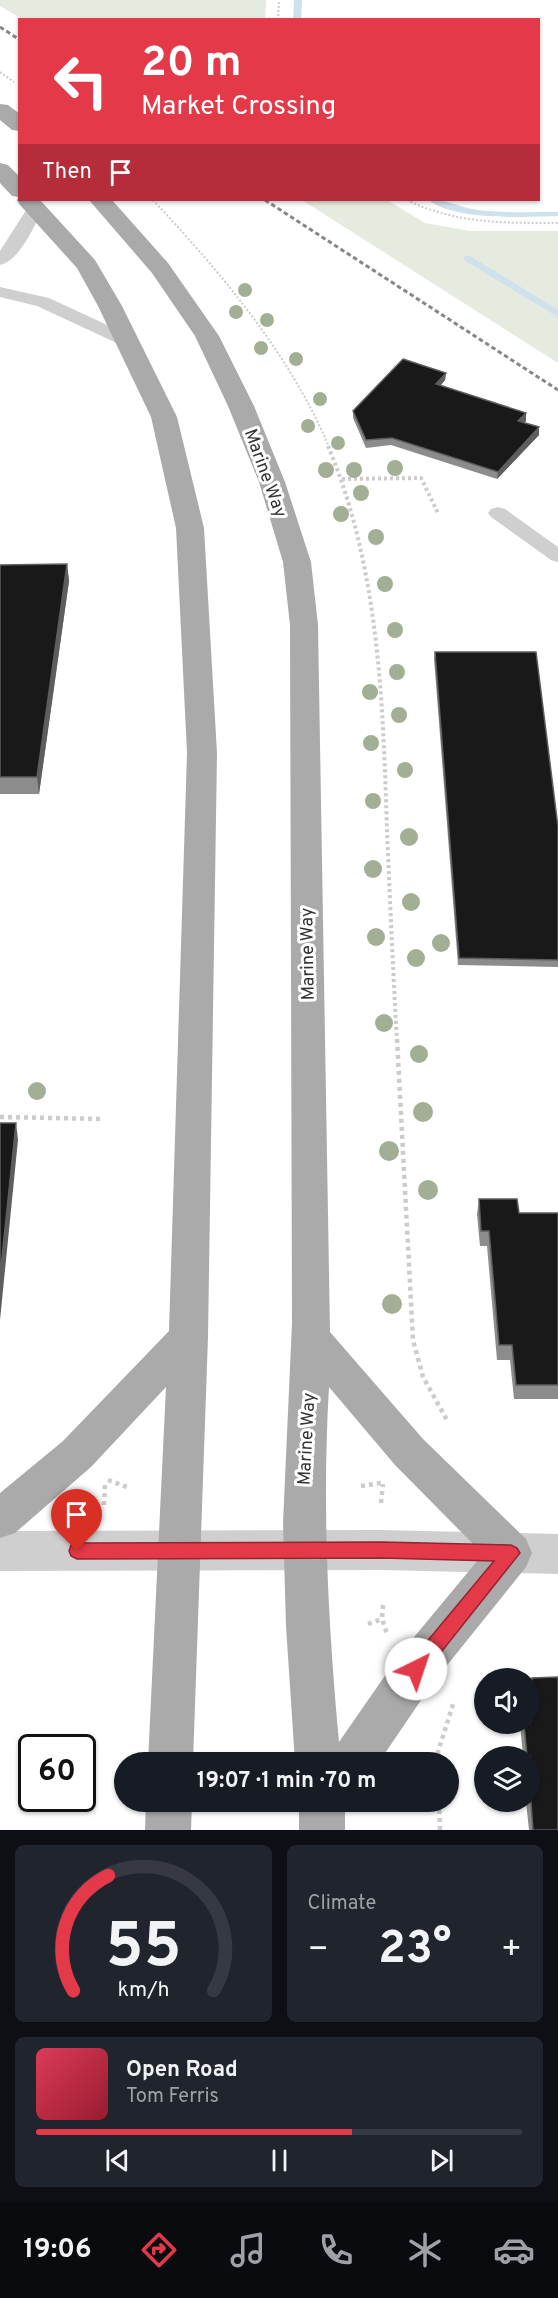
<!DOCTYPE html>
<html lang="en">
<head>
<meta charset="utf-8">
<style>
	body { margin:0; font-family:Overpass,sans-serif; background:#20242c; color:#f1f3f6; height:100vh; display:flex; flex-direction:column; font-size:22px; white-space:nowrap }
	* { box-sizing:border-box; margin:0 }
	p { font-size:20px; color:#9ea1a6 }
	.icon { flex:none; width:33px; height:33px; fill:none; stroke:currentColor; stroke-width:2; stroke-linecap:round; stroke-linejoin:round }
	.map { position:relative; height:1830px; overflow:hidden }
	.side { display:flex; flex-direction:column; gap:15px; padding:15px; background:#0d0f14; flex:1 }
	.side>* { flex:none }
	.hud { position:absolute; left:18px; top:18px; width:522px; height:183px; border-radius:0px; box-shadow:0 2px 4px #0004; background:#e33949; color:#fff; overflow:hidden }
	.buttons { position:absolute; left:474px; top:1668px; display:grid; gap:12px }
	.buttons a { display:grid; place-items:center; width:66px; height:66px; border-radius:50%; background:#171b24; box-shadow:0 2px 4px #0004; font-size:30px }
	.speed { position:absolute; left:18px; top:1734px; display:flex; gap:12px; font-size:30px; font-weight:700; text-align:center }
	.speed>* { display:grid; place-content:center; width:78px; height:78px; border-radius:50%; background:#171b24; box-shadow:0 2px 4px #0004; line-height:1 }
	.speed .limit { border:3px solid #111; border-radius:9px; background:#fff; color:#111 }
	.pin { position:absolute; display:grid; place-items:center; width:51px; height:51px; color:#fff; margin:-62px -26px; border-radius:50% 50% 50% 0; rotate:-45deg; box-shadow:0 0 6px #0007 }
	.pin .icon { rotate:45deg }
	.me { position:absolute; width:66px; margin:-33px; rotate:41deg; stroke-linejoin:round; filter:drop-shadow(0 0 4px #0008) }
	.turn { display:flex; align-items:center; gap:21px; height:126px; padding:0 24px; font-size:27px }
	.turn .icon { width:78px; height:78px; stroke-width:2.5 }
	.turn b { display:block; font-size:42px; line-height:51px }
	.then { display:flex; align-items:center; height:57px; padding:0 24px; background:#0003; gap:12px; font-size:22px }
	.big { font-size:45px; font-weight:700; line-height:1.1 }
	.side .card { flex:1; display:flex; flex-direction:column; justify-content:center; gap:9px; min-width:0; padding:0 21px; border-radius:9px; background:#20242c }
	.side .dial { align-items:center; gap:0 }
	.dial svg { height:156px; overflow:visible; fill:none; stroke:#363941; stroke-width:7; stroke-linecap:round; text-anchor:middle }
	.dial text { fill:#f1f3f6; stroke:none }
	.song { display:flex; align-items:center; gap:18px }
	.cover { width:72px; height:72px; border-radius:9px; background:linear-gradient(135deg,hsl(350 70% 55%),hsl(350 70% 35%)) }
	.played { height:6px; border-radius:3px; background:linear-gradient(90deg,#e33949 65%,#363941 65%) }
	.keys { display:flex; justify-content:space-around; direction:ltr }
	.heat { display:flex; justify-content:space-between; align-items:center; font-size:33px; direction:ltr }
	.side .tiles { flex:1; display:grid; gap:15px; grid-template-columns:1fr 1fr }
	.card:last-child { grid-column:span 2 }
	.trip { position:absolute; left:114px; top:1752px; width:345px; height:60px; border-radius:30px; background:#171b24; box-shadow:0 2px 4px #0004; font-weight:700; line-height:60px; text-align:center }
	.tab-bar { display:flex; height:96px; justify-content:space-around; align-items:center; background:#090b0e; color:#9ea1a6 }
	.tab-bar .icon { width:42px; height:42px }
	.tab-bar .current { color:#e33949 }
	.tab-bar b { font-size:27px; color:#f1f3f6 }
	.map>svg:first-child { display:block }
</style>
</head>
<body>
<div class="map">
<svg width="558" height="1830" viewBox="0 0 558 1830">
	<rect width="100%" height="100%" fill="#fff"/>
	<!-- green -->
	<path fill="#e5ebde" d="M0,0H266L265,20L22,19L0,6Z
		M302,200H387L425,223L470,231H558V363Z"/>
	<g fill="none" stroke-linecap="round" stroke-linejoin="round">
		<!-- stream -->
		<path fill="#cee1ed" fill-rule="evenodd" d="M294,0H302L301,20H293Z
			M428,200C444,198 461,208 478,210C504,213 531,212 558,212V216C523,217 457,221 428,200Z
			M464,256H470L558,310V317L464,260Z"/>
		<!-- path-far2 -->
		<path stroke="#ccc" stroke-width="2" stroke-dasharray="2 2" stroke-linecap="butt" d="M278,20L279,0
			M0,72L14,82
			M153,200C221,273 290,354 329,447
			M407,200C456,224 505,223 558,223"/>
		<!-- path-far1 -->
		<path stroke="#ccc" stroke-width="4" stroke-dasharray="3 3" stroke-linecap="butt" d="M328,446C379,567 383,701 387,831C390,901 393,971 397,1041
			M342,479L421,478L438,513"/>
		<!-- path -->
		<path stroke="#ccc" stroke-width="4.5" stroke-dasharray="4 4" stroke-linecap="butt" d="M397,1039L413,1340L423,1377L448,1422
			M0,1117L104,1119
			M108,1480L127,1487
			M361,1486L381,1483
			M381,1503L383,1484
			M104,1505L105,1485
			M383,1605L382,1619L387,1634
			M368,1624L382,1619
			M438,1762V1752L454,1701
			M439,1802L440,1830"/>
		<!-- service -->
		<path fill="#cfcfcf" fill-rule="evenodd" d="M36,203L44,208C34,225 21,260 0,265V251L30,204Z
			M0,287L49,298L133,337L136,341L133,345H121L37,306L0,297Z
			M498,507L505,509L558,547V562L551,560L491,517L488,513L491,509Z"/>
		<!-- minor -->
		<path fill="#cfcfcf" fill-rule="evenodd" d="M382,1530L558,1534V1574L382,1570L0,1571V1531Z"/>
		<!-- primary -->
		<path fill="#aaa" fill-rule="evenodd" d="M0,104L8,105L20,114V131L12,130L0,120Z
			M0,163L8,165L20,177V200H40L95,260L122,306L177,417L204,528L217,753L208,1337L193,1762H148L166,1387L91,1467L15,1533L0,1538V1493L63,1441L169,1331L187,753L176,528L151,417L98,306L77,268L20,205L17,200L19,197L12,196L0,183Z
			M89,200H112L168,263L219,336L254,406L285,482L311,562L318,625L330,1332L423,1439L526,1539L532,1553L526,1567L432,1684L379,1762H295L286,1626L283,1523L292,1323L290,625L283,562L259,482L228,406L195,336L152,273ZM329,1387L395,1465L483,1554L400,1654L339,1742C328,1623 322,1506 329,1387Z
			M146,1802H192L191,1830H145Z
			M299,1802H345V1830H299Z"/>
		<!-- rail -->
		<path stroke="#878787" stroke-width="3" stroke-dasharray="4.5 3" stroke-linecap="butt" d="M0,27L20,40
			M265,200L558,390"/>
	</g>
	<!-- trees -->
	<g fill="#a2af95">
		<circle cx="245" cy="290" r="7"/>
		<circle cx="236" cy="312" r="7"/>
		<circle cx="267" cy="320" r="7"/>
		<circle cx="261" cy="348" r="7"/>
		<circle cx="296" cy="359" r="7"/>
		<circle cx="320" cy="399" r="7"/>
		<circle cx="308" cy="426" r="7"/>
		<circle cx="338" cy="443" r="7"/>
		<circle cx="395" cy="468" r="8"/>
		<circle cx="326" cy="470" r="8"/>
		<circle cx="354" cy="470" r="8"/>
		<circle cx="361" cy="493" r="8"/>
		<circle cx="341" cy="514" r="8"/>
		<circle cx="376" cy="537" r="8"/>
		<circle cx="385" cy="584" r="8"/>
		<circle cx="395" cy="630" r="8"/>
		<circle cx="397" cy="672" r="8"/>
		<circle cx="370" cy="692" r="8"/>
		<circle cx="399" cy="715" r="8"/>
		<circle cx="371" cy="743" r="8"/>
		<circle cx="405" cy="770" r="8"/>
		<circle cx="373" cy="801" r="8"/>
		<circle cx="409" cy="837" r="9"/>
		<circle cx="373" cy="869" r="9"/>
		<circle cx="411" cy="902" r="9"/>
		<circle cx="376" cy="937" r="9"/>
		<circle cx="441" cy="943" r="9"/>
		<circle cx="416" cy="958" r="9"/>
		<circle cx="384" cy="1023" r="9"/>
		<circle cx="419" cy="1054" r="9"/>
		<circle cx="37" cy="1091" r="9"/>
		<circle cx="423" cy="1112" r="10"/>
		<circle cx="389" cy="1151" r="10"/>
		<circle cx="428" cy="1190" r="10"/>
		<circle cx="392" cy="1304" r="10"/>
	</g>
	<!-- wall -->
	<path fill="#8c8c8c" d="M446,373L445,380L440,386L526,421L524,423L539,427V435L497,479L391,445L366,448L353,418V411Z
		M67,564L69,581L39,794H0V565Z
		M435,652L558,827V967L458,965L434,659Z
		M479,1199L519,1213H558V1399H514L510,1360H497L487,1246H480L477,1214Z
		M532,1678L558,1830H529L526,1802H530V1756H523L520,1724H530V1687Z"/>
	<!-- shaded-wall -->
	<path fill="#5e5e5e" d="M446,373L445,380L435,392L436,384Z
		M526,413V421L517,428L518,421Z
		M539,427V435L497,479L498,472Z
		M67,564L69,581L39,794L37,777Z
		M16,1123L18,1140L0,1320V1277Z"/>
	<!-- building -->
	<path fill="#191919" stroke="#5e5e5e" stroke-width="1.5" d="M403,359L446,373L436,384L526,413L518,421L539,427L498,472L392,438L366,440L353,411Z
		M67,564L37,777H0V565Z
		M435,652H536L558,827V960L459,958Z
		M0,1123H16L0,1277Z
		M479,1199H517L519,1213H558V1385H516L512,1345H499L489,1231H481Z
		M558,1677V1830H533L530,1789V1756H527L524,1724H530V1703H534L532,1678Z"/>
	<!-- route -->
	<path fill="#e33949" stroke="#94252f" stroke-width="1.5" d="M382,1542L511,1545L517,1548L520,1553L423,1675L416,1678L410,1675L407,1669L410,1662L494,1561L382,1558L77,1559L71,1556L69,1551L71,1545L77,1543Z"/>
	<g text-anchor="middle" stroke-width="6" stroke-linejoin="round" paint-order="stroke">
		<!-- street labels -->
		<g font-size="18" fill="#323232" stroke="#fff">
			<text transform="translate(266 473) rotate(70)" y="6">Marine Way</text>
			<text transform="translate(307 954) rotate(-91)" y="6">Marine Way</text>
			<text transform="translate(306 1439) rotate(-87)" y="6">Marine Way</text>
		</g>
	</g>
</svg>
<div class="buttons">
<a><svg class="icon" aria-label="sound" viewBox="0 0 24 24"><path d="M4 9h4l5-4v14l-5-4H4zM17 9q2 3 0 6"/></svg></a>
<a><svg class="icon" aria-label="layers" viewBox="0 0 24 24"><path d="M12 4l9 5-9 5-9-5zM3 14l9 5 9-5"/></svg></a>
</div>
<div class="speed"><div class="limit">60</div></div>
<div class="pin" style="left:77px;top:1551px;background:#d93025"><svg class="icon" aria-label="arrive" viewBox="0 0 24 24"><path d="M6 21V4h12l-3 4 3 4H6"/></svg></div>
<svg class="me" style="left:416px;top:1669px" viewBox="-20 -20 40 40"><circle r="19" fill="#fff"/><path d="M0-13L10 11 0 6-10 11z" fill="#e33949"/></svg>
<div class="trip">19:07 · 1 min · 70 m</div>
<div class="hud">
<div class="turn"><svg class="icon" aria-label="left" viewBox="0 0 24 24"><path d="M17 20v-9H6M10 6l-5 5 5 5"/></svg><div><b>20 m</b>Market Crossing</div></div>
<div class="then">Then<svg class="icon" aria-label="arrive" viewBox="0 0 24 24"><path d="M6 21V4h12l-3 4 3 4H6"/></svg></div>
</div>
</div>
<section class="side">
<div class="tiles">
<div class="card dial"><svg viewBox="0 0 100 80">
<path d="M14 69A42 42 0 1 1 86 69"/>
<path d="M14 69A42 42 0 0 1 32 10" stroke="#e33949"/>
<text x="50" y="56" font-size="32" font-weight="700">55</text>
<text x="50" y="72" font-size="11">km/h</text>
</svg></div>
<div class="card"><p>Climate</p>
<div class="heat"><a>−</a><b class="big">23°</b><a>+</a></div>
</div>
<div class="card">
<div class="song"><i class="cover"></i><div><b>Open Road</b><p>Tom Ferris</p></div></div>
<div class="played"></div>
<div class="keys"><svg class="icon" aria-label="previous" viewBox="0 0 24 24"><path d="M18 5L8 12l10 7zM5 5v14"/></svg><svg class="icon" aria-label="pause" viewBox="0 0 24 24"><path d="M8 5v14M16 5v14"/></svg><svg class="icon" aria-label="next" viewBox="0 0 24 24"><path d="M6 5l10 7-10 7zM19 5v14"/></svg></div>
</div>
</div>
</section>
<nav class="tab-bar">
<b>19:06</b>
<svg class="icon current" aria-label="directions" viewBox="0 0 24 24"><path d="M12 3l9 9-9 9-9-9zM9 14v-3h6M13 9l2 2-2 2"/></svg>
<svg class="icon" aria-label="music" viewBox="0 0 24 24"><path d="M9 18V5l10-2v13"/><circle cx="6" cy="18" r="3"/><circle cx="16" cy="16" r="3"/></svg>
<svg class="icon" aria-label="phone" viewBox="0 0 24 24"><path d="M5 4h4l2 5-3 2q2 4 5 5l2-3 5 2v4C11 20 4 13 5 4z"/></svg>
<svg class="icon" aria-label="climate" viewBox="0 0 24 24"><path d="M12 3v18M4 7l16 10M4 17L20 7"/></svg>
<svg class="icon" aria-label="car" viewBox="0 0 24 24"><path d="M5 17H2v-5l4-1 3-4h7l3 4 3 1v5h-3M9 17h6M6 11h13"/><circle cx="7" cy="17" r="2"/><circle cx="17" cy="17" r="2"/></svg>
</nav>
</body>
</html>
